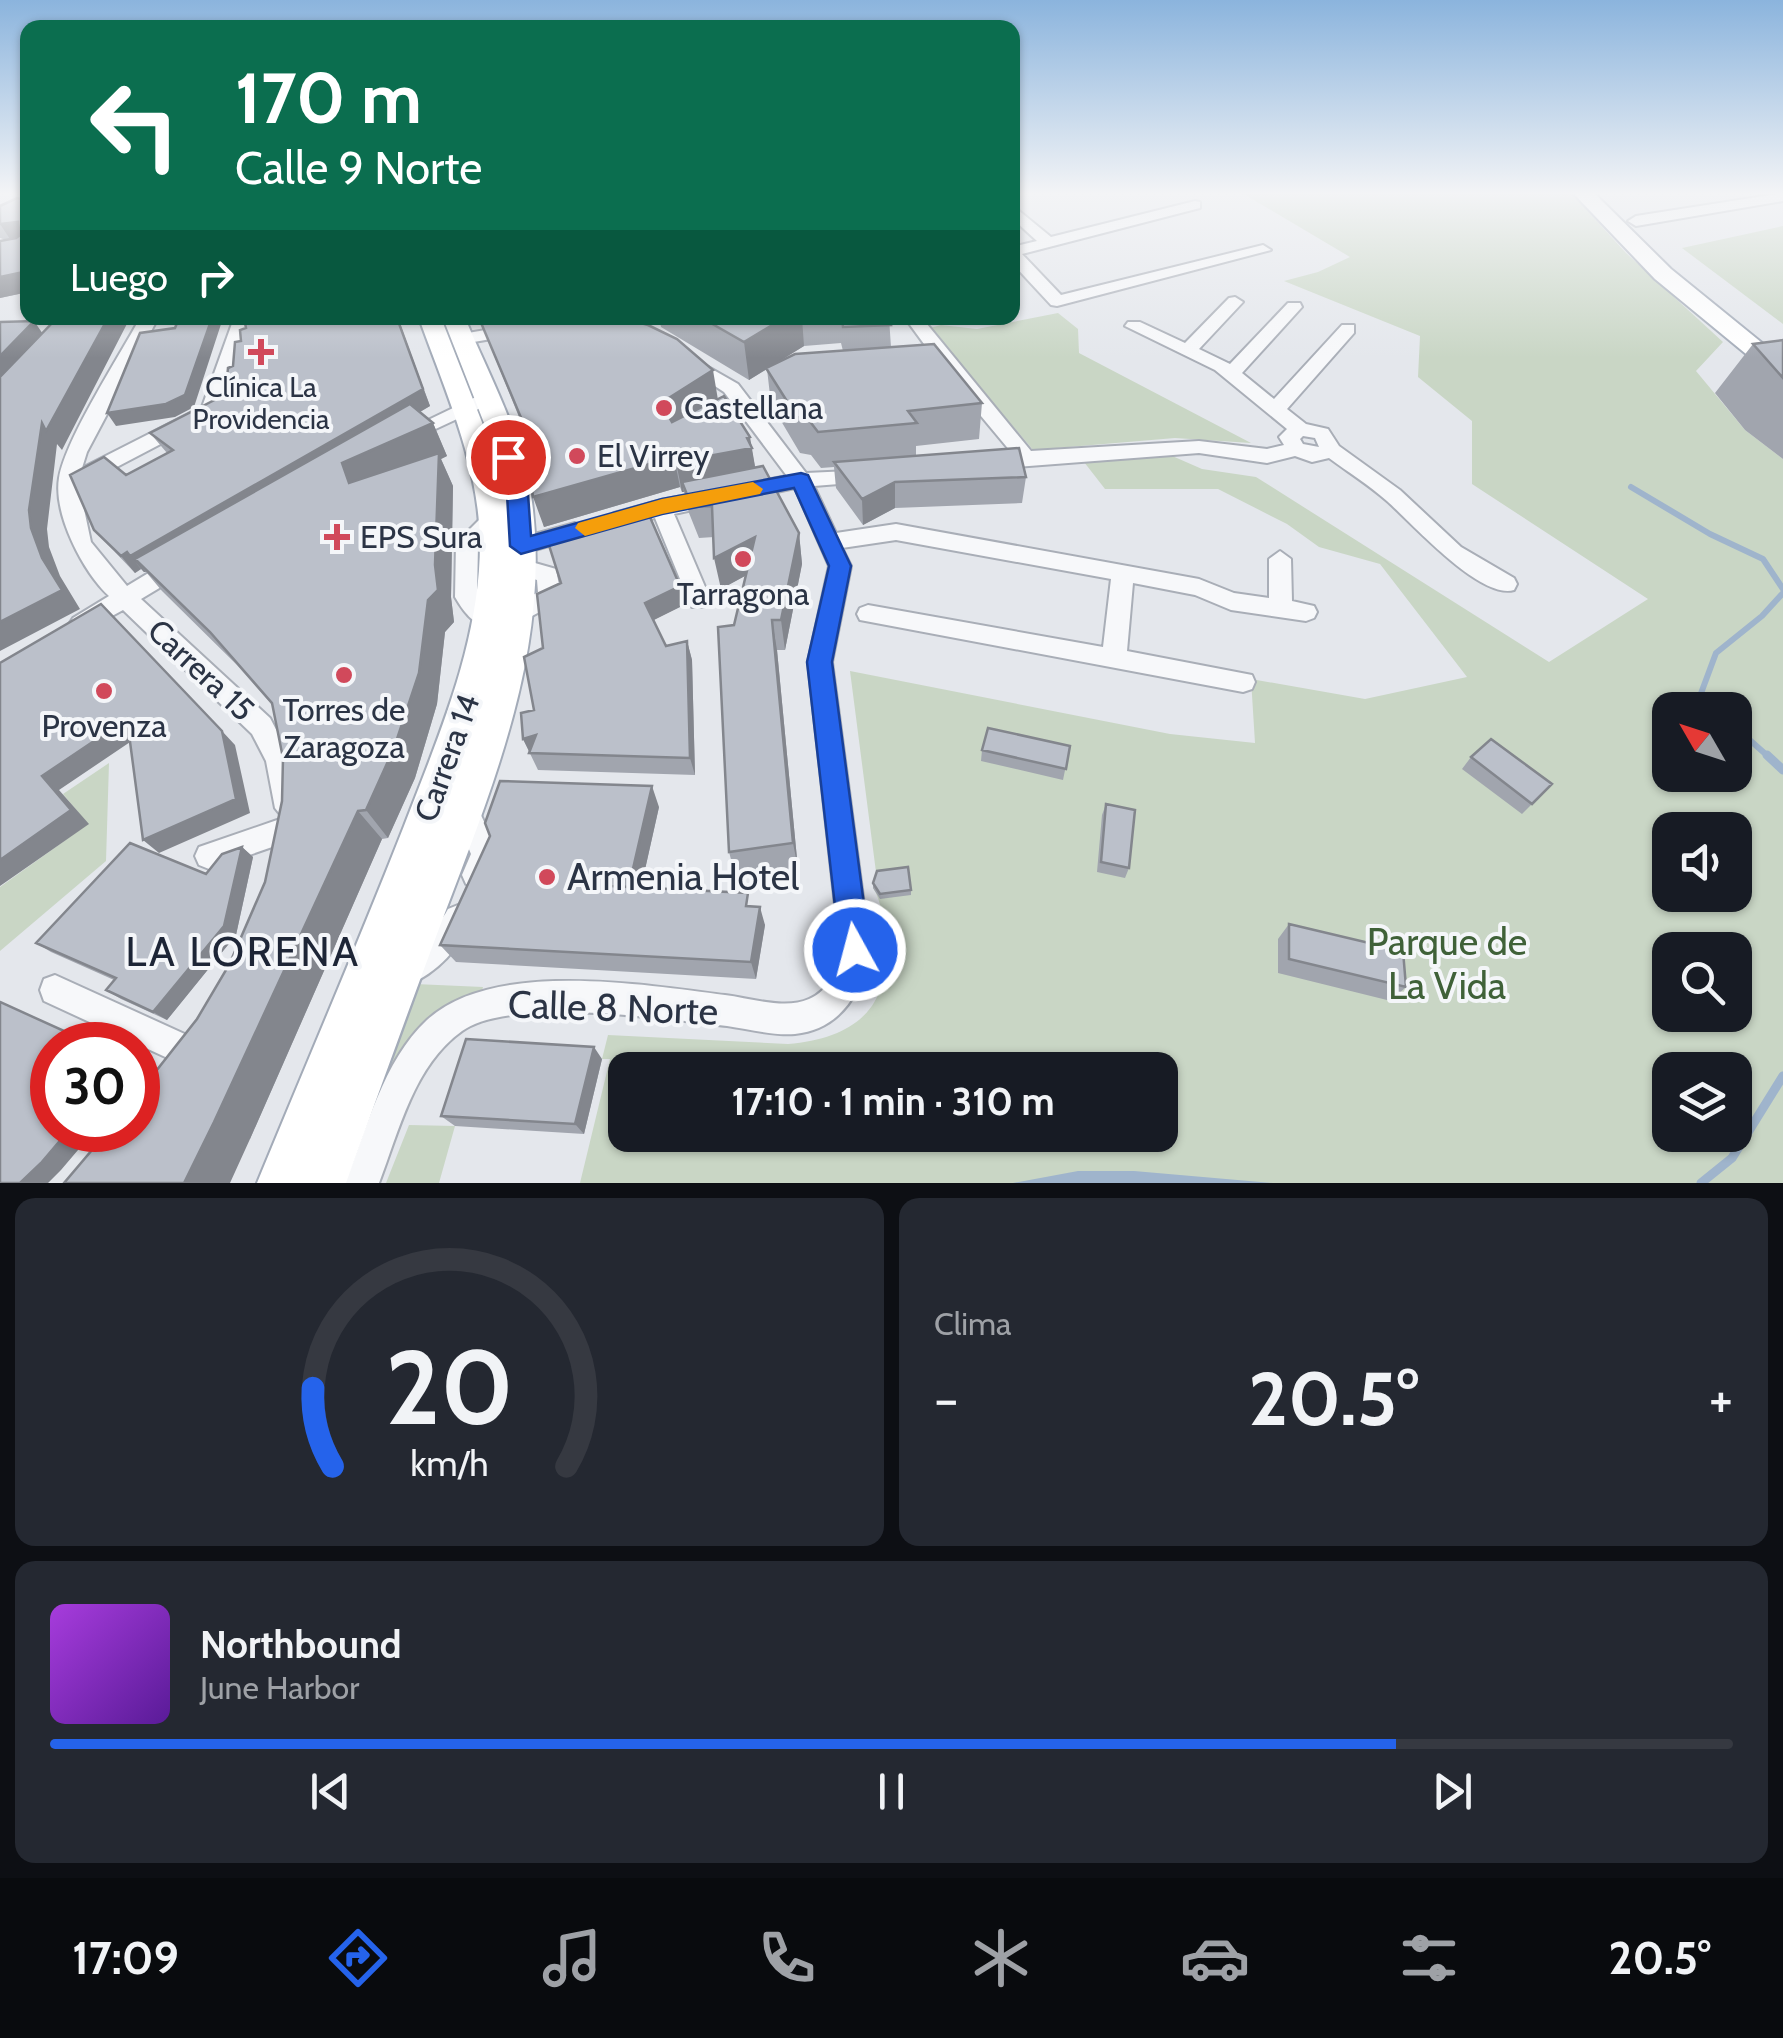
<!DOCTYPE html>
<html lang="es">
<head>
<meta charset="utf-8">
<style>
	body { margin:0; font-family:Cabin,sans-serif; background:#242831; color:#f1f3f6; height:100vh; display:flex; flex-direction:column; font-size:38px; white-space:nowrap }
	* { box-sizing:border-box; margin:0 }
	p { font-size:32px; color:#9ea1a6 }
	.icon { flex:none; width:55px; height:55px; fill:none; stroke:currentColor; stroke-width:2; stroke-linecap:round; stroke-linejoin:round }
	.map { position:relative; height:1183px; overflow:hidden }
	.sheet { display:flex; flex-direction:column; gap:15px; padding:15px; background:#0d0f14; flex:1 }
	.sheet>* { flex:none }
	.hud { position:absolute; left:20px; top:20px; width:1000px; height:305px; border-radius:20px; box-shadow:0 2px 8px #0004; background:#0b6e4f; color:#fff; overflow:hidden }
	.needle { width:65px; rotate:309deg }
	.tools { position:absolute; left:1652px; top:692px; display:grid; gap:20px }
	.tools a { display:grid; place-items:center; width:100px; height:100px; border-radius:20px; background:#171b24; box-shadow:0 2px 8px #0004; font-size:50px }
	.speed { position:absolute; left:30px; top:1022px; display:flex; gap:20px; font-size:50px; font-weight:700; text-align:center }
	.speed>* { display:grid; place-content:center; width:130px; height:130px; border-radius:50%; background:#171b24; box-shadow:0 2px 8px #0004; line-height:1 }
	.speed .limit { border:15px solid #d22; background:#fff; color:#111 }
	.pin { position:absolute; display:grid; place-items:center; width:85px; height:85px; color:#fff; margin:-42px; border:5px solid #fff; border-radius:50%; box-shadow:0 2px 10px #0007 }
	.me { position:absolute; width:110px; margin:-55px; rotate:353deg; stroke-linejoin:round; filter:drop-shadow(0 0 8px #0008) }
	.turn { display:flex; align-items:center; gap:35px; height:210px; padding:0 50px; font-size:45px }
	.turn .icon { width:130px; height:130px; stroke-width:2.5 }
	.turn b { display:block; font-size:70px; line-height:85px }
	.then { display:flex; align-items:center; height:95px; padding:0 50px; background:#0003; gap:20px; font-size:38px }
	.big { font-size:75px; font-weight:700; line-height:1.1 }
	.sheet .widget { flex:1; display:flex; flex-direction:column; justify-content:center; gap:15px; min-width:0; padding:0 35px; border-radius:20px; background:#242831 }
	.sheet .dial { align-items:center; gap:0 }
	.dial svg { height:260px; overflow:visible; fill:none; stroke:#363941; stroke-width:7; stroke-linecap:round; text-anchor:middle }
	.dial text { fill:#f1f3f6; stroke:none }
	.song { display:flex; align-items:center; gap:30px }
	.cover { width:120px; height:120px; border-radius:15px; background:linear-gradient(135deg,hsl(280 70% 55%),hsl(270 70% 35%)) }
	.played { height:10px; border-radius:5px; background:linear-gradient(90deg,#2563eb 80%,#363941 80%) }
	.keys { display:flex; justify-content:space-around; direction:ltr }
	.heat { display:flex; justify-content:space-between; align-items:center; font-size:55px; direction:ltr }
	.sheet .tiles { flex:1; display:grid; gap:15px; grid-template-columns:1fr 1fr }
	.widget:last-child { grid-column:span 2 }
	.trip { position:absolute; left:608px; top:1052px; width:570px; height:100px; border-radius:20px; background:#171b24; box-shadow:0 2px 8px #0004; font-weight:700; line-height:100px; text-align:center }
	.dock { display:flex; height:160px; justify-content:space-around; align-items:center; background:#090b0e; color:#9ea1a6 }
	.dock .icon { width:70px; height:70px }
	.dock .selected { color:#2563eb }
	.dock b { font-size:45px; color:#f1f3f6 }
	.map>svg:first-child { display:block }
</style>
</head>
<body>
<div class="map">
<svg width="1783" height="1183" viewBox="0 0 1783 1183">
	<rect width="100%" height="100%" fill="#e4e7ec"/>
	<!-- green -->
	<path fill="#c9d6c5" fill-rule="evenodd" d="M1242,193H1571L1626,253L1723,342L1696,371L1745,430L1783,459V1183H580L610,1059H602L608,1035L788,1044C858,1038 894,1005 884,933C882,917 882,902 873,888L876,872L850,671L1170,734L1255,743L1251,679L1365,699L1467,677L1380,564L1319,547L1287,524L1218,489H1105L1084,462L1170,455L1202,469L1256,477L1549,662L1648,599L1472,484V421L1418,377L1420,336L1284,281L1318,272L1350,257ZM1670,710H1735V775H1670ZM1670,830H1735V895H1670ZM1670,950H1735V1015H1670ZM625,1070H1160V1135H625ZM1670,1070H1735V1135H1670Z
		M1783,226V324L1682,248Z
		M1058,313L1078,329L1079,353L1251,443L1175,438L1033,450L930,328L941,325L977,329Z
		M109,763L106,861L0,951V887L88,824L63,794Z
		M415,984L483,987L482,991L447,1007L397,1068L383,1067Z
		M409,1125L455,1126L439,1183H386Z"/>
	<!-- water -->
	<path fill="#9fb4cc" d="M1078,1171H1134L1273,1183H1013Z"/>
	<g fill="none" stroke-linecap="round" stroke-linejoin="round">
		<!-- stream-far1 -->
		<path stroke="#9fb4cc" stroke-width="6" d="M1631,487L1710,534L1763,559L1783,589
			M1716,710L1700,696L1716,653L1762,616L1783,593
			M1735,727L1770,758"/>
		<!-- stream -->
		<path stroke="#9fb4cc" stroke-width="9" d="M1767,755L1783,770
			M1701,1183L1732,1158L1783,1076"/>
		<!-- minor casing -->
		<g stroke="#a9aeb7" stroke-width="4">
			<path id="minor" d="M1783,193V201L1636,226L1628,221L1636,216Z
				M1195,201L1200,202V208L1022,254L1061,295L1263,245L1271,250L1057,306L1051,305L1012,263V247L1037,241L1012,218V205L1051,237Z
				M1235,297L1243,302L1199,349L1230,364L1288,303H1300L1302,307L1242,373L1274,399L1342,325H1354V333L1287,409L1306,424L1328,429L1339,446L1400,490L1461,547L1514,578L1517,584L1514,590C1480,600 1411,522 1387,501C1369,485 1348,472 1329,458L1312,462L1295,456L1267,463L1199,453L989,469L986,464L989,459L1011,452L946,374L905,318H922L1031,451L1199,441L1267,449L1284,445L1279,437L1287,429L1215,370L1125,326L1128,322H1140L1185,343L1229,298ZM1303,436L1315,438L1319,447L1303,444L1300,439Z
				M140,318H158L87,452L82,468L202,407L234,318H252L225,403L216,415L92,480L78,481L91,542L127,586L170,560H186L189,566L186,572L141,599L270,718L292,760L301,808L295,817L305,828L301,837L209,869L199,865L195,856L199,847L283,818L275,808L266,761L252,734L123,610L81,633L73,630L69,624L73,618L109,596C83,572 53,514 59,478C66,438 119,357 140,318Z
				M515,325L524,330L521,334L462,344L453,339L462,334Z
				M689,356L738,384L806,473L871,470L874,475L871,480L864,482L814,486L836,533L896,524L1199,579L1234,593L1269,598V559L1280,551L1291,559L1292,601L1314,606L1317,612L1314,618L1306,621L1231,610L1195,595L1133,583L1127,651L1252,675L1255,682L1252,689L1243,692L860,620L857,614L860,608L868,605L1103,647L1111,579L896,540L842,548L851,566L832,662L870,950C862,991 842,1029 795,1034C774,1036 748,1029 727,1026C666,1019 512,996 462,1031C414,1065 399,1131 379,1183H345C367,1129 383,1061 427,1020C493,959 643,985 725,995C750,998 785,1010 809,999C830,990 836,971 840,950L808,662L829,566L795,488L674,514L711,601L708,607H692L689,601L655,518L621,525L610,518L614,513L661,500L787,476L724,392L683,365V357Z
				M480,395L489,401L487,405L412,440H398L395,436Z
				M492,512L503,519L478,545L477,594L500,620L496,626C478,632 463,611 455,597L456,543L485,514Z
				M575,523L586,531L583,536L521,554L510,546L513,540Z
				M521,559L556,569L561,596L558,602L519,623L511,620L508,614L511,608L538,592L537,580L513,573L510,567Z
				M465,797L474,800L499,854L486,884L476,888L466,884L462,875L471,854L452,809L456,800Z
				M458,905L468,909L472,919C461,947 437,973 408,985L397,981L393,970C404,944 435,935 448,909Z
				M55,975L211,1046L216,1057L211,1068L200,1073L44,1001L40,990L44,979Z"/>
		</g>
		<!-- major casing -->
		<g stroke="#a3abb8" stroke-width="4">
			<path id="major" d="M1573,193H1594L1671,269L1783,360V379L1774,377L1655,279Z
				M419,318H441L485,430L502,491L486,428L443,318H465C489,375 521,433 531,495C554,647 489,795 437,934C406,1017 376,1100 346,1183H257C306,1064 357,946 404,826C439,735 480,642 480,543C479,464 445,391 419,318Z"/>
		</g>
		<!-- minor -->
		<use href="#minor" fill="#f7f8fa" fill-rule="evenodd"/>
		<!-- major -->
		<use href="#major" fill="#fff" fill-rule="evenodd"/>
	</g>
	<!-- wall -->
	<path fill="#a1a5ae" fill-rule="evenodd" d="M28,200V292L0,298V241L6,240L0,238V206Z
		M244,318H398L430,406L420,412L433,423L447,456L441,459L453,486L451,597L454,622L445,632L437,704L415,778L388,838L382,839L250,1139L109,1130L197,1019L229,965L265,882L282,801L283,758L272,705L236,664L162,591L146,572H144L141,569L135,573L94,530L126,475L167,453L150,433L228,393L233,366L246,328Z
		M479,318L718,399L751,446L755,467L799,533L802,564L785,650H777L798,869L736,878L729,852L734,625L746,575L721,589L714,537L699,538L689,513L684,492H682L680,487L544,527L523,427Z
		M659,318H889L891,347L982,403L979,439L916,446V456L1026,477L1022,503L895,508L863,525L836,488L834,467L821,468L811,455L800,453L771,404L767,369L749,380L661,327ZM841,343L843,351L778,362L804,346Z
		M1783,340V459L1745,430L1715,393L1753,344Z
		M680,586L684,605L653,620L666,646L687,641L692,660L695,775L538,770L523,739L534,710Z
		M1070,746L1063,780L981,761L982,750Z
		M1471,757L1552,784L1522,814L1462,769Z
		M1106,804L1129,868L1125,878L1097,872L1102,815Z
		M659,807L641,887L751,906L765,925L756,979L456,962L440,945L490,836Z
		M242,847L253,857L236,935L167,1020L121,999L106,990L114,980L51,952L36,943L206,874Z
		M873,883L911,890V895L880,899L873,888Z
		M1289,924L1406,987L1391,1001L1278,973V939Z
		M602,1059L584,1134L455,1126L441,1116Z"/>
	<!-- shaded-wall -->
	<path fill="#83868d" d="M18,222L24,232L19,230L26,241L12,242L0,224Z
		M28,271V292L0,298V277Z
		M108,318H130L62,450L57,444L47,529L49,547L60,576L80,609L0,651V622L42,558L31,528L29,510L42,423Z
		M212,318H223L194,407L175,417L116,426L107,413Z
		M397,318L430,406L147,571L135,559L146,572H144L130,556Z
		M784,318H802L804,346L749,380L744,342Z
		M34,321L43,334L0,380V356Z
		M713,370L718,400L668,432L661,403Z
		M433,423L447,456L441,459L453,486L451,597L454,622L445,632L437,704L415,778L388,838L366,810L349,483L342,463Z
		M750,437L757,478L682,482L684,492H682L676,462Z
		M674,457L680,487L544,527L533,497Z
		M895,482V508L863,525L862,499Z
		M799,533L802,564L785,650L781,620Z
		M755,537L760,568L721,589L714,558Z
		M127,552L141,569L135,573L121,556Z
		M680,586L684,605L650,622L645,603Z
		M772,620L777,650L798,869L793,843Z
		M687,641L692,660L695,775L690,758Z
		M127,719L142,734L59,790L89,824L0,886V860L42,776Z
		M222,731L235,745L250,813L159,853L143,840Z
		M536,735L530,753L523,739Z
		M652,786L659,807L640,892L632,873Z
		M358,811L382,839L250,1139L230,1183H184Z
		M242,847L253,857L236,935L167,1020L153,1012Z
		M760,907L765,925L756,979L751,962Z
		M594,1047L602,1059L584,1134L575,1124Z
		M138,1065L145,1069L138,1078Z
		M69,1130H95L61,1170L48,1183H20Z"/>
	<!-- building -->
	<path fill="#bbc0ca" stroke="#83868d" stroke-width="2.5" d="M17,198L28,200V271L0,277V241L16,238L24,232L19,230L18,222L0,224V206Z
		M57,318H108L46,431L42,423L29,510L31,528L42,558L62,590L0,622V377Z
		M179,318H212L185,395L166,404L107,413L140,333L175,328Z
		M244,318H397L423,389L130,556L127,552L121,556L94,530L70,475L104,457L126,475L173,450L150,433L236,389L226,390L228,368L233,366L235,342L241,341L240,330L246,328Z
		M479,318H622L648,325L677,339L713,370L661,403L672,422L724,396L750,437L747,438L752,448L676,462L674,457L533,497L522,420Z
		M702,318H784L744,342Z
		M842,318H889L891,325L843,327Z
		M34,321L0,356V322Z
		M1783,340V378L1753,344Z
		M934,344L982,403L908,411L917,423L818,432L808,419L797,417L766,368L795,354Z
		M410,404L433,423L342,463L349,483L439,453L435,565L438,590L428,600L419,673L394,748L366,810L358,811L214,1122L184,1183H64L109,1130H138V1094L197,1019L229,965L265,882L282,801L283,758L272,703L210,632L135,559Z
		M1019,448L1026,477L895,482L862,499L834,462Z
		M763,466L799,533L781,620H772L793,843L729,852L718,627L734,625L755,537L714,558L712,506L692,507L682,482Z
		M646,508L680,586L645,603L666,646L687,641L690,758L529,753L536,735L523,739L521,713L534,710L524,657L543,648L537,594L561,583L547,539Z
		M101,604L222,731L236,799L143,840L127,719L42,776L71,810L0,860V663Z
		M988,728L1070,746L1066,769L982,750Z
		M1491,739L1552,784L1532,804L1471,757Z
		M500,781L652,786L632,873L610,876V886L748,893L746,906L760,907L751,962L440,945L490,836L485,823Z
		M1106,804L1135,810L1129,868L1101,862Z
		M130,843L206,874L222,854L242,847L224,926L153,1012L106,990L116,978L36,943Z
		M908,867L911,890L880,894L873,883L877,871Z
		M1289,924L1403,951L1406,987L1289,959Z
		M0,1002L95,1045H52V1130H69L41,1163L20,1183H0Z
		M466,1039L594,1047L575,1124L441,1116Z"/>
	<!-- sky -->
	<linearGradient id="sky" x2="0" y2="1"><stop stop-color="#8bb4dd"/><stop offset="0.54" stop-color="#f3f4f6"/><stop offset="1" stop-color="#f3f4f6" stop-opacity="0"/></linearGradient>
	<rect width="1783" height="358" fill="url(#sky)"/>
	<!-- route -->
	<path fill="#2563eb" stroke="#184099" stroke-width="2.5" d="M508,451L518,457L528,494L531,536L662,499L801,473L808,475L851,566L832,662L870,950L866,960L855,964L844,960L840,950L807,662L829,566L794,488L662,514L521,554L510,546L507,494L498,457Z"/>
	<!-- slow -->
	<path fill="#f59e0b" d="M753,482L763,489L760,494L662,514L585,536L575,528L578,523L662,499Z"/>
	<!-- markers -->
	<g fill="#d1495b" stroke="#f4f6f9" stroke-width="4">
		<path d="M256 337h10v10h10v10h-10v10h-10v-10h-10v-10h10z"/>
		<circle cx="664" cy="408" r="10"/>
		<circle cx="577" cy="456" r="10"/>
		<path d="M332 522h10v10h10v10h-10v10h-10v-10h-10v-10h10z"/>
		<circle cx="743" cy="559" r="10"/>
		<circle cx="344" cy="675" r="10"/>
		<circle cx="104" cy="691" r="10"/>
		<circle cx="547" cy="877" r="10"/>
	</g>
	<g text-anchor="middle" stroke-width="8" stroke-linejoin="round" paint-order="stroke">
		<!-- far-poi labels -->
		<g font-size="28" fill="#2b3445" stroke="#f4f6f9">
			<text x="261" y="397">Clínica La<tspan x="261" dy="32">Providencia</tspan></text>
		</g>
		<!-- poi labels -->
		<g font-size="32" fill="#2b3445" stroke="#f4f6f9" text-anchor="start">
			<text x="684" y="419">Castellana</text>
			<text x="597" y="467">El Virrey</text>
			<text x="360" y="548">EPS Sura</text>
			<text x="743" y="605" text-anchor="middle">Tarragona</text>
			<text x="344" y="721" text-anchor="middle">Torres de<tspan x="344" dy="37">Zaragoza</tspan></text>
			<text x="104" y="737" text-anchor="middle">Provenza</text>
		</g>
		<!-- street labels -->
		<g font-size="32" fill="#2b3445" stroke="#f4f6f9">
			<text transform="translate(201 670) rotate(43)" y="11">Carrera 15</text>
			<text transform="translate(447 758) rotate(-70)" y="11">Carrera 14</text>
		</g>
		<!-- near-poi labels -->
		<g font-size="38" fill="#2b3445" stroke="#f4f6f9" text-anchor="start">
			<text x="567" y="890">Armenia Hotel</text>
		</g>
		<!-- near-park labels -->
		<g font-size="38" fill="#3f6138" stroke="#f4f6f9">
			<text x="1447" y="955">Parque de<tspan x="1447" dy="44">La Vida</tspan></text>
		</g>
		<!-- near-street labels -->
		<g font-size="38" fill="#2b3445" stroke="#f4f6f9">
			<text transform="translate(613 1008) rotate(2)" y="13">Calle 8 Norte</text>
		</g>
		<!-- near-neighbourhood labels -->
		<g font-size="42" letter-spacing="2.5" fill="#1d2536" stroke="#f4f6f9">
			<text x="243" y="966">LA LORENA</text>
		</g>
	</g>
</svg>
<div class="tools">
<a><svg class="needle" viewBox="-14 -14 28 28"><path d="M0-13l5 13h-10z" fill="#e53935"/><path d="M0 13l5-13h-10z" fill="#9ea1a6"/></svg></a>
<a><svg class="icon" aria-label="sound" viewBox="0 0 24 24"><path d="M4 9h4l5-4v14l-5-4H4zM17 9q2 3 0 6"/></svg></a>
<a><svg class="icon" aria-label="search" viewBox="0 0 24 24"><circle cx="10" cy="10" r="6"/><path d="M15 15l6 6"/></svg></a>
<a><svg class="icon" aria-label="layers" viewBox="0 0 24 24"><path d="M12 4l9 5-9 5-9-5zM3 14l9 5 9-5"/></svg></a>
</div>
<div class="speed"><div class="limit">30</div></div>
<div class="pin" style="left:508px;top:457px;background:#d93025"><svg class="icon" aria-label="arrive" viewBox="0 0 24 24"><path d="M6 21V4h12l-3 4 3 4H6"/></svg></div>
<svg class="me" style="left:855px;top:950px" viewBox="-20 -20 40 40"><circle r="17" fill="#2563eb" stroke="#fff" stroke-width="3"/><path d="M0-11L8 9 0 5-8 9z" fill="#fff"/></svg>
<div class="trip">17:10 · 1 min · 310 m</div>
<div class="hud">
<div class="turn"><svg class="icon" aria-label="left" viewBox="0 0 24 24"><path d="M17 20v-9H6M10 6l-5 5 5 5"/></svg><div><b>170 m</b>Calle 9 Norte</div></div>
<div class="then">Luego<svg class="icon" aria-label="right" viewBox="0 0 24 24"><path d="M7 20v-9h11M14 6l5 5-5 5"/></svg></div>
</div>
</div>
<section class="sheet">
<div class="tiles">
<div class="widget dial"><svg viewBox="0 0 100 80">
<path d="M14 69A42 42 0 1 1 86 69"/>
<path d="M14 69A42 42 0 0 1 8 45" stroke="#2563eb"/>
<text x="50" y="56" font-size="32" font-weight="700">20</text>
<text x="50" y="72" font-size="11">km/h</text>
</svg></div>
<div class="widget"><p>Clima</p>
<div class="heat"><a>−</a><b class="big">20.5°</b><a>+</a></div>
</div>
<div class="widget">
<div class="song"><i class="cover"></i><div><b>Northbound</b><p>June Harbor</p></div></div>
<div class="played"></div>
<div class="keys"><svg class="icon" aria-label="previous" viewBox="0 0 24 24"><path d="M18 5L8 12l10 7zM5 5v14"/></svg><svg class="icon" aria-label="pause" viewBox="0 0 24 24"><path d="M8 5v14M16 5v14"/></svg><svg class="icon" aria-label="next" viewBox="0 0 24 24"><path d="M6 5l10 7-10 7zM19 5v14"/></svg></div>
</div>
</div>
</section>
<nav class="dock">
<b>17:09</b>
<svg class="icon selected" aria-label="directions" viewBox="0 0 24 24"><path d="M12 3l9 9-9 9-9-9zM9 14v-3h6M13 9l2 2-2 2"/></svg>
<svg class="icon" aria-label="music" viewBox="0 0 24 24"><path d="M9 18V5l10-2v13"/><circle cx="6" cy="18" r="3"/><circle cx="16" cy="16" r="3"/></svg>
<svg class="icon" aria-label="phone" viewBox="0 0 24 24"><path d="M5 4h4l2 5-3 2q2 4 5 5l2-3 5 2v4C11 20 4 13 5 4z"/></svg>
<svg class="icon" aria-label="climate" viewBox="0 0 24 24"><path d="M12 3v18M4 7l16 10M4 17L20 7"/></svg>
<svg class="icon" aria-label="car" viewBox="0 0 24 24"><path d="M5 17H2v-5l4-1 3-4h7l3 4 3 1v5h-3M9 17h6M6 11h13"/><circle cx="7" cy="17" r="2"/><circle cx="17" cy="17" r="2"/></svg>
<svg class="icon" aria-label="filters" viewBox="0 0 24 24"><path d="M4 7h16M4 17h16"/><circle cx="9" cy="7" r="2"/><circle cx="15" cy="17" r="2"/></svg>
<b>20.5°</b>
</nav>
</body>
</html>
